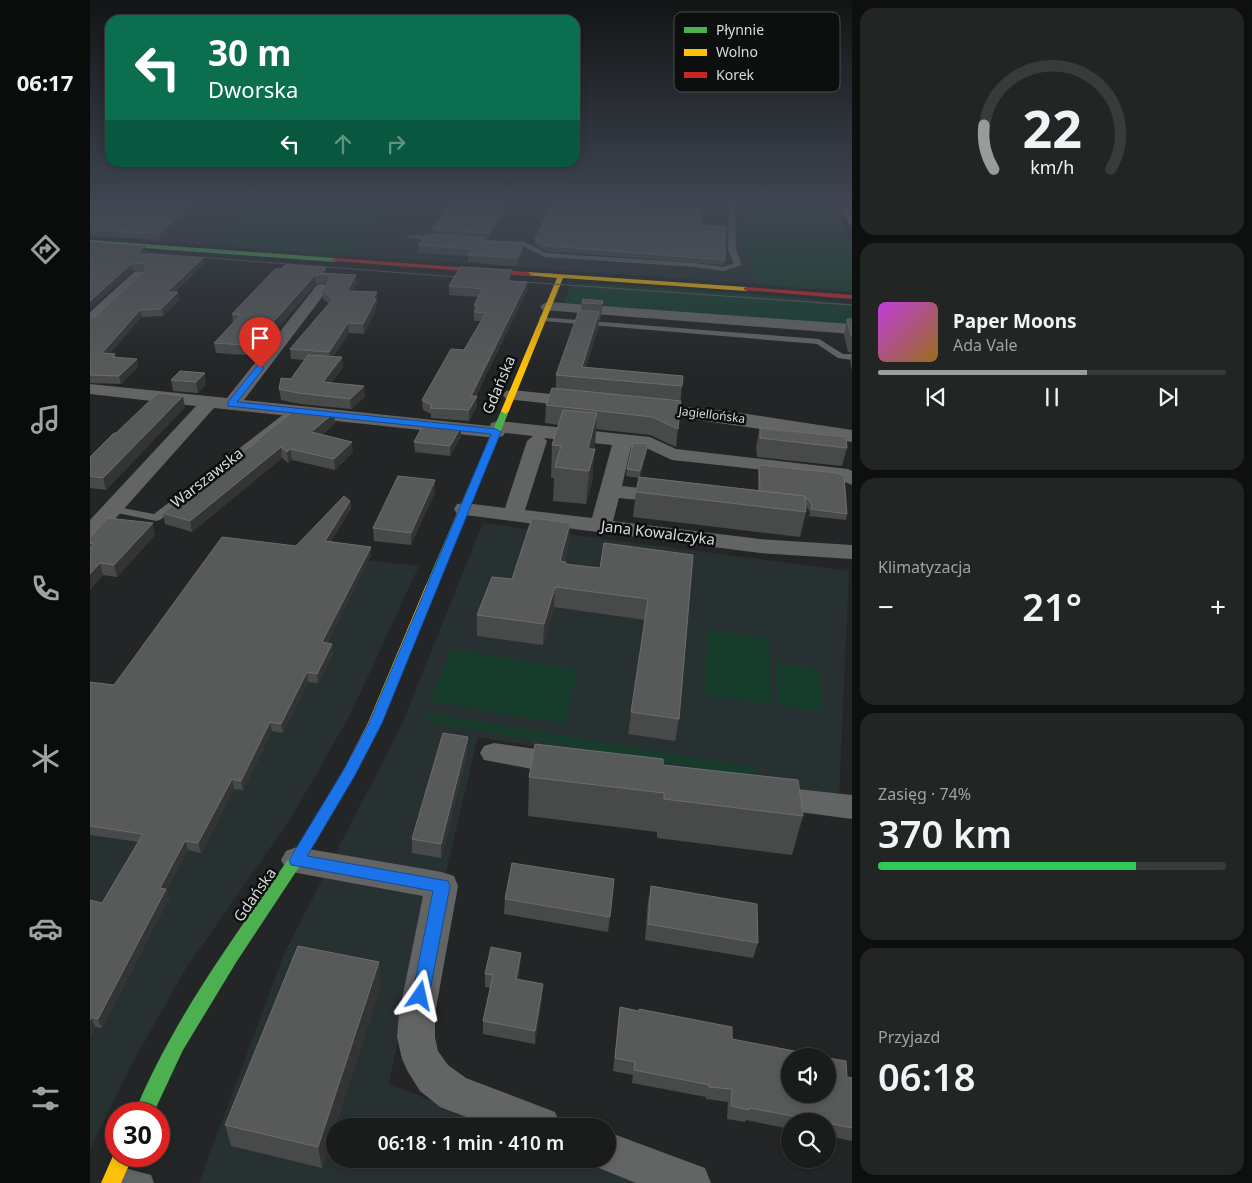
<!DOCTYPE html>
<html lang="pl">
<head>
<meta charset="utf-8">
<style>
	body { margin:0; font-family:"Noto Sans",sans-serif; background:#232525; color:#f1f3f6; height:100vh; display:flex; flex-direction:column; font-size:19px; white-space:nowrap }
	* { box-sizing:border-box; margin:0 }
	p { font-size:16px; color:#9fa1a3 }
	.icon { flex:none; width:28px; height:28px; fill:none; stroke:currentColor; stroke-width:2; stroke-linecap:round; stroke-linejoin:round }
	.map { position:relative; flex:1; overflow:hidden }
	.sheet { display:flex; flex-direction:column; gap:8px; padding:8px; background:#0e0f0f; width:400px }
	.sheet>* { flex:none }
	.hud { position:absolute; left:15px; top:15px; width:475px; height:152px; border-radius:15px; box-shadow:0 2px 8px #0003,0 0 0 1px #383a3b; background:#0b6e4f; color:#fff; overflow:hidden }
	.buttons { position:absolute; left:691px; top:1048px; display:grid; gap:10px }
	.buttons a { display:grid; place-items:center; width:55px; height:55px; border-radius:50%; background:#1a1c1c; box-shadow:0 2px 8px #0003,0 0 0 1px #383a3b; font-size:25px }
	.speed { position:absolute; left:15px; top:1102px; display:flex; gap:10px; font-size:25px; font-weight:700; text-align:center }
	.speed>* { display:grid; place-content:center; width:65px; height:65px; border-radius:50%; background:#1a1c1c; box-shadow:0 2px 8px #0003,0 0 0 1px #383a3b; line-height:1 }
	.speed .limit { border:8px solid #d22; background:#fff; color:#111 }
	.pin { position:absolute; display:grid; place-items:center; width:42px; height:42px; color:#fff; margin:-51px -21px; border-radius:50% 50% 50% 0; rotate:-45deg; box-shadow:0 0 5px #0007 }
	.pin .icon { rotate:45deg }
	.me { position:absolute; width:55px; margin:-28px; rotate:11deg; stroke-linejoin:round; filter:drop-shadow(0 0 4px #0008) }
	.turn { display:flex; align-items:center; gap:18px; height:105px; padding:0 20px; font-size:22px }
	.turn .icon { width:65px; height:65px; stroke-width:2.5 }
	.turn b { display:block; font-size:35px; line-height:42px }
	.lanes { display:flex; align-items:center; height:48px; padding:0 20px; background:#0003; justify-content:center; gap:25px; direction:ltr }
	.lanes .off { opacity:.35 }
	.big { font-size:38px; font-weight:600; line-height:1.1 }
	.sheet .widget { flex:1; display:flex; flex-direction:column; justify-content:center; gap:8px; min-width:0; padding:0 18px; border-radius:15px; background:#232525 }
	.sheet .dial { align-items:center; gap:0 }
	.dial svg { height:130px; overflow:visible; fill:none; stroke:#383a3b; stroke-width:7; stroke-linecap:round; text-anchor:middle }
	.dial text { fill:#f1f3f6; stroke:none }
	.song { display:flex; align-items:center; gap:15px }
	.cover { width:60px; height:60px; border-radius:8px; background:linear-gradient(135deg,hsl(290 70% 55%),hsl(40 70% 35%)) }
	.played { height:5px; border-radius:2px; background:linear-gradient(90deg,#999c9c 60%,#383a3b 60%) }
	.keys { display:flex; justify-content:space-around; direction:ltr }
	.heat { display:flex; justify-content:space-between; align-items:center; font-size:28px; direction:ltr }
	.charge { height:8px; border-radius:4px; background:linear-gradient(90deg,#34c759 74%,#383a3b 0) }
	.trip { position:absolute; left:236px; top:1118px; width:290px; height:50px; border-radius:25px; background:#1a1c1c; box-shadow:0 2px 8px #0003,0 0 0 1px #383a3b; font-weight:600; line-height:50px; text-align:center }
	main { display:flex; flex:1; min-height:0 }
	.dock { display:flex; flex-direction:column; width:90px; justify-content:space-around; align-items:center; background:#0a0b0b; color:#9fa1a3 }
	.dock .icon { width:35px; height:35px }
	.dock .on { color:#999c9c }
	.dock b { font-size:22px; color:#f1f3f6 }
	.map>svg:first-child { display:block }
</style>
</head>
<body>
<main>
<nav class="dock">
<b>06:17</b>
<svg class="icon on" aria-label="directions" viewBox="0 0 24 24"><path d="M12 3l9 9-9 9-9-9zM9 14v-3h6M13 9l2 2-2 2"/></svg>
<svg class="icon" aria-label="music" viewBox="0 0 24 24"><path d="M9 18V5l10-2v13"/><circle cx="6" cy="18" r="3"/><circle cx="16" cy="16" r="3"/></svg>
<svg class="icon" aria-label="phone" viewBox="0 0 24 24"><path d="M5 4h4l2 5-3 2q2 4 5 5l2-3 5 2v4C11 20 4 13 5 4z"/></svg>
<svg class="icon" aria-label="climate" viewBox="0 0 24 24"><path d="M12 3v18M4 7l16 10M4 17L20 7"/></svg>
<svg class="icon" aria-label="car" viewBox="0 0 24 24"><path d="M5 17H2v-5l4-1 3-4h7l3 4 3 1v5h-3M9 17h6M6 11h13"/><circle cx="7" cy="17" r="2"/><circle cx="17" cy="17" r="2"/></svg>
<svg class="icon" aria-label="filters" viewBox="0 0 24 24"><path d="M4 7h16M4 17h16"/><circle cx="9" cy="7" r="2"/><circle cx="15" cy="17" r="2"/></svg>
</nav>
<div class="map">
<svg width="762" height="1183" viewBox="0 0 762 1183">
	<rect width="100%" height="100%" fill="#232526"/>
	<!-- built -->
	<path fill="#283132" d="M0,205H162L120,245L0,236Z
		M303,205H652L653,251L663,268L665,284L259,255Z
		M393,523L759,571L749,798L388,737L356,872L342,870L299,1084L407,1126H245V1159H491L554,1183H109L194,954L312,724Z
		M128,544L329,566L260,715L201,818L95,970L41,1065L0,1150V722Z"/>
	<!-- green -->
	<path fill="#163d2b" d="M162,205H303L259,255L120,245Z
		M652,205H747L762,248V292L665,284L663,268L653,251Z
		M492,283L703,297L762,304V329L472,307L480,287Z
		M618,630L679,638L681,704L615,695Z
		M362,649L487,670L475,724L340,701Z
		M686,663L730,670L732,712L687,705Z
		M338,713L665,768L664,777L335,721Z"/>
	<g fill="none" stroke-linecap="round" stroke-linejoin="round">
		<!-- lane -->
		<path fill="#636464" fill-rule="evenodd" d="M639,205H645L646,250L652,265L633,271L605,267L455,257L433,246L379,243L376,241L379,239L434,242L457,253L605,263L633,267L644,264L638,250Z
			M750,205H756L762,217V226L759,224Z
			M317,235L349,236L352,238L349,240L319,238L316,236Z
			M450,317L729,339L753,354H762V360L748,358L727,344L453,321L449,319Z
			M203,407L208,410L206,412L70,520L66,521L22,512L16,509L22,506L64,514Z
			M31,1167L61,1175L64,1183H22L20,1178L23,1170Z"/>
		<!-- street -->
		<path fill="#636464" fill-rule="evenodd" d="M49,271L54,272L56,275L54,278L5,323L0,325V312L44,272Z
			M232,284L237,285L239,288L154,400L400,426L401,423L408,421L560,437L586,449L758,469L762,471V485L746,478L582,460L556,448L541,447L532,486L577,491L584,493L587,497L584,501L577,503L529,498L523,521L670,539L762,545V559L670,553L375,515L367,514L364,509L367,504L375,503L415,508L437,441L443,436L415,433L413,436L406,438L124,408L8,538L0,540V520L106,406L0,394V384L137,398L227,285ZM454,438L522,445L502,518L435,510L457,441Z
			M458,302L762,324V334L453,310L450,307L453,304Z
			M422,390L490,397L496,398L499,402L496,406L490,407L416,399L413,395L416,391Z
			M558,403L644,412L762,430V442L552,412L549,408L552,404Z
			M404,743L474,753L484,756L489,764L484,772L474,775L394,760L390,753L394,746Z
			M679,786L762,795V819L679,808L668,805L664,797L668,789Z
			M207,847L352,872L364,876L368,886L345,1014V1037L348,1051L358,1065L376,1078L465,1112L471,1126H400L350,1107L330,1091L318,1072L312,1059L307,1037L309,1014L333,896L207,873L196,869L191,860L196,851Z
			M518,1132L615,1168L621,1183H546L504,1166L500,1159H518Z"/>
		<!-- fast -->
		<path fill="#4caf50" fill-rule="evenodd" d="M0,240L245,258L248,260L245,262L0,244Z
			M415,408L419,411L348,585L346,587H338L336,585L411,411Z
			M220,833L225,835L227,839L225,843L147,961L93,1050L63,1114H44C85,1013 154,924 215,835Z"/>
		<!-- slow -->
		<path fill="#ffc107" fill-rule="evenodd" d="M438,272L656,287L659,289L656,291L473,278L419,411L415,414L411,411L467,278L436,275V273Z
			M342,582L348,585L292,723L266,773L225,843L220,845L215,843L213,839L215,835L253,771L278,723L336,585Z
			M26,1149V1156H43L31,1183H11Z"/>
		<!-- jam -->
		<path fill="#c62828" fill-rule="evenodd" d="M245,258L438,272L441,274L438,276L243,261L242,260Z
			M656,287L762,295V299L654,290V288Z"/>
		<!-- tram -->
		<path stroke="#5c5d5d" stroke-width="1" d="M42,252L379,278
			M406,280L762,305"/>
	</g>
	<!-- wall -->
	<path fill="#484a49" d="M0,205H110L70,240L0,236Z
		M360,205H418L399,238L342,234V229Z
		M461,205H549L548,207L610,225L635,260L634,265L457,251L445,245V240Z
		M757,205H762V213Z
		M0,242L56,253L54,254L113,258L114,264L85,292L90,299L73,316L52,317L20,353L25,354L26,357L48,367L31,384L0,383V318L5,317L54,272L55,271H43Z
		M395,242L434,244V252L427,266L378,262V256L328,253V245Z
		M236,268V273L267,283L262,291L288,301L286,304V309L274,334L259,333L243,357L253,367L241,383L275,397L261,409L210,404L191,400L189,389L201,379L215,360L201,359L200,349L239,304L233,299L232,290L237,283L226,284L177,340H169L156,355L126,353L124,343L143,322L142,314L191,269Z
		M422,270L421,279L420,281L437,291L386,396L387,406L379,421L341,418V414L333,410L332,400L374,350L391,321H384V305L388,297L359,295V286Z
		M513,301L511,316L510,320H509L508,328L496,367L592,386L586,447L560,435L506,429L504,449L502,482L496,504L463,501L464,478H461L462,445L469,425L455,423L456,405L466,388V375L491,310L492,303Z
		M757,319H762V371L760,362L762,353L758,352L754,335Z
		M90,371L116,384L108,393L83,391L81,380Z
		M95,407L16,490L0,488V457L26,433Z
		M244,413L245,423L232,435L263,452L245,470L202,460L198,463L192,458L102,532L75,524L73,513L167,441V440Z
		M371,427V436L360,456L325,452L324,442Z
		M670,428L757,448L752,466L667,457L666,447Z
		M557,450L550,477L668,490V471L669,465L757,514L756,520L719,516L720,512L716,506V512L710,537L543,517L546,492L549,478L536,476L537,469Z
		M345,492L321,545L284,541L283,528Z
		M260,501L261,509L241,541L281,555L237,643L243,653L228,683L218,682L193,733L182,731L153,790L144,789L111,853L98,850L77,889L79,898L12,1028L5,1027L0,1037V900L12,903L48,842L0,835V682L24,685L206,546Z
		M480,523L479,543L474,562L475,564L510,568L603,555L589,719L585,741L538,734L555,620L464,607L453,645L387,636V615L422,579Z
		M65,535L27,577L13,575L0,590V537Z
		M378,751L351,858L322,853V839Z
		M573,765L713,816L702,855L567,838V832L438,816L439,777Z
		M561,886L668,943L663,958L555,940L558,901Z
		M415,899L520,917L518,932L414,914Z
		M431,953L430,966L428,980L452,997L445,1044L393,1034V1021L401,988L395,987V974Z
		M291,984L232,1168L141,1146L135,1125Z
		M530,1007L642,1039L757,1077L762,1078V1141L738,1136V1121H700V1129L656,1120L655,1122L637,1119L638,1102L616,1099V1097L542,1083L543,1075L523,1071Z"/>
	<!-- shaded-wall -->
	<path fill="#333534" d="M102,205H110L70,240L69,234Z
		M415,205H418L399,238V233Z
		M434,244V252L427,266L428,258Z
		M55,246L56,253L48,261L47,254Z
		M113,258L114,264L78,299L77,292Z
		M41,264L43,271L0,309V301Z
		M236,268V274L231,273Z
		M422,270L421,279L416,290L417,281Z
		M225,275L226,284L177,340L176,330Z
		M266,275L267,283L257,300V291Z
		M437,282V291L381,406V396Z
		M88,292L90,299L73,316L71,309Z
		M287,292L288,301L286,304V309L274,334L273,324Z
		M513,301L511,316L510,320L512,304Z
		M50,310L52,317L14,360L12,353Z
		M509,312L508,328L493,377L492,367Z
		M258,323L259,333L240,362L239,352Z
		M167,330L169,340L156,355L154,345Z
		M252,357L253,367L234,393L233,382Z
		M47,359L48,367L31,384L29,376Z
		M115,373L116,384L108,393L106,382Z
		M274,386L275,397L261,409L260,399Z
		M93,396L95,407L16,490L13,478Z
		M387,396V406L379,421V410Z
		M244,413L245,423L223,443L221,432Z
		M507,413L505,445L498,471V449Z
		M371,427V436L360,456V446Z
		M262,442L263,452L245,470L244,459Z
		M558,444L557,450L550,478V471Z
		M191,447L192,458L102,532L100,521Z
		M200,449L202,460L198,463L197,452Z
		M505,449L502,482L496,504L499,471Z
		M345,480V492L321,545V533Z
		M260,501L261,509L236,549L235,541Z
		M63,523L65,535L27,577L24,565Z
		M480,523L479,543L468,582L470,561Z
		M281,547V555L233,651L232,642Z
		M10,563L13,575L0,590V574Z
		M465,587L464,607L453,645L454,624Z
		M242,644L243,653L228,683L227,674Z
		M217,672L218,682L193,733L191,724Z
		M180,722L182,731L153,790L151,781Z
		M378,737V751L351,858V844Z
		M142,779L144,789L111,853L108,843Z
		M95,841L98,850L77,889L79,898L12,1028L8,1019L70,888Z
		M431,953L430,966L426,992V979Z
		M289,962L291,984L232,1168L228,1147Z
		M453,984L452,997L445,1044V1031Z
		M1,1017L5,1027L0,1037V1020Z"/>
	<!-- building -->
	<path fill="#585a59" stroke="#6c6e6d" d="M0,205H102L69,234L0,229Z
		M360,205H415L399,233L342,229Z
		M461,205H548L547,207L611,211L610,225L635,227V260L458,246L445,240Z
		M337,234L395,238L393,242L434,244L428,258L378,255L381,249L328,245Z
		M0,242L55,246L47,254L113,258L77,292H88L71,309L50,310L12,353L25,354L22,357L47,359L29,376L0,375V318L5,317L54,272L56,267L53,263L41,264L0,301Z
		M195,265L236,268L231,273L266,275L257,291L287,292L283,299H286L273,324L258,323L239,352L200,349L243,299L232,290L240,279L237,274L225,275L176,330H167L154,345L124,343L151,315L142,314L185,269H191Z
		M370,267L422,270L417,281L437,282L381,396H387L379,410L340,408L342,405L332,400L361,349L374,350L396,313L384,312L388,306L384,305L393,289L359,286Z
		M493,299L513,301L512,304L492,303Z
		M489,310L509,312L492,367L593,376L592,386L466,375Z
		M757,319H762V336H761Z
		M218,355L252,357L233,382L274,386L260,399L208,393L189,389L191,378L201,379Z
		M90,371L115,373L106,382L81,380Z
		M462,388L591,401L588,429L562,417L456,405Z
		M68,393L93,396L13,478L0,476V457L24,433H26Z
		M206,409L244,413L221,432L262,442L244,459L200,449L197,452L191,447L100,521L73,513L169,440H167Z
		M473,410L507,413L498,449H505L499,471L465,467L471,446L462,445Z
		M334,423L371,427L360,446L324,442Z
		M670,428L756,437L757,448L670,438Z
		M543,443L558,444L550,471L537,469Z
		M669,465L747,473L754,476L757,514L721,509L722,505L718,499H715V496L670,491Z
		M308,476L345,480L321,533L283,528Z
		M549,477L715,496L716,512L546,492Z
		M254,496L260,501L235,541L281,547L232,642L242,644L227,674L217,672L191,724L180,722L151,781L142,779L108,843L95,841L70,888L76,889L8,1019L1,1017L0,1020V900L12,903L53,834L0,826V682L24,685L132,537L206,546Z
		M18,518L63,523L24,565L10,563L0,574V548L4,544L0,543V537Z
		M442,518L480,523L470,561L476,562L475,564L510,568L514,543L603,555L589,719L541,712L558,599L465,587L454,624L387,615L402,577L422,579Z
		M353,733L378,737L351,844L322,839Z
		M445,744L573,759V765L708,780L713,816L574,799V793L439,777Z
		M422,863L524,879L520,917L415,899Z
		M561,886L667,904L668,943L558,924Z
		M208,946L289,962L228,1147L135,1125Z
		M401,947L431,953L426,979L453,984L445,1031L393,1021L403,975L395,974Z
		M530,1007L549,1011V1009L642,1027V1039L730,1056H700V1094H738V1058L756,1061L757,1077L762,1078V1128L738,1123V1121H729L659,1108V1110L641,1106L642,1089L619,1087L620,1085L544,1070L545,1062L525,1058Z"/>
	<!-- sky -->
	<linearGradient id="sky" x2="0" y2="1"><stop stop-color="#131415"/><stop offset="0.55" stop-color="#3f4652"/><stop offset="1" stop-color="#3f4652" stop-opacity="0"/></linearGradient>
	<rect width="762" height="370" fill="url(#sky)"/>
	<!-- route -->
	<path fill="#1a73e8" stroke="#114b97" d="M170,365L174,368L147,402L406,429L411,432L292,723L264,777L217,856L358,881L360,886L339,996L336,1002L330,1004L324,1002L322,996L343,891L207,866L201,865L199,860L253,771L279,723L401,434L138,406V402L167,366Z"/>
	<g text-anchor="middle" stroke-width="5" stroke-linejoin="round" paint-order="stroke">
		<!-- far-street labels -->
		<g font-size="12" fill="#d9dcdc" stroke="#0d0f0f">
			<text transform="translate(622 415) rotate(7)" y="4">Jagiellońska</text>
		</g>
		<!-- street labels -->
		<g font-size="15" fill="#d9dcdc" stroke="#0d0f0f">
			<text transform="translate(409 385) rotate(-67)" y="5">Gdańska</text>
			<text transform="translate(117 478) rotate(-38)" y="5">Warszawska</text>
			<text transform="translate(568 533) rotate(7)" y="5">Jana Kowalczyka</text>
			<text transform="translate(165 895) rotate(-55)" y="5">Gdańska</text>
		</g>
	</g>
	<!-- legend -->
	<rect x="584" y="12" width="166" height="80" rx="8" fill="#0d0f0f" stroke="#4a4c4c" stroke-width="1"/>
	<rect x="594" y="27" width="23" height="6" fill="#4caf50"/>
	<rect x="594" y="49" width="23" height="7" fill="#ffc107"/>
	<rect x="594" y="72" width="23" height="6" fill="#c62828"/>
	<g font-size="14" fill="#d9dcdc">
		<text x="626" y="35">Płynnie</text>
		<text x="626" y="57">Wolno</text>
		<text x="626" y="80">Korek</text>
	</g>
</svg>
<div class="buttons">
<a><svg class="icon" aria-label="sound" viewBox="0 0 24 24"><path d="M4 9h4l5-4v14l-5-4H4zM17 9q2 3 0 6"/></svg></a>
<a><svg class="icon" aria-label="search" viewBox="0 0 24 24"><circle cx="10" cy="10" r="6"/><path d="M15 15l6 6"/></svg></a>
</div>
<div class="speed"><div class="limit">30</div></div>
<div class="pin" style="left:170px;top:368px;background:#d93025"><svg class="icon" aria-label="arrive" viewBox="0 0 24 24"><path d="M6 21V4h12l-3 4 3 4H6"/></svg></div>
<svg class="me" style="left:330px;top:996px" viewBox="-20 -20 40 40"><path d="M0-17L14 15 0 8-14 15z" fill="#1a73e8" stroke="#fff" stroke-width="4"/></svg>
<div class="trip">06:18 · 1 min · 410 m</div>
<div class="hud">
<div class="turn"><svg class="icon" aria-label="left" viewBox="0 0 24 24"><path d="M17 20v-9H6M10 6l-5 5 5 5"/></svg><div><b>30 m</b>Dworska</div></div>
<div class="lanes"><svg class="icon" aria-label="left" viewBox="0 0 24 24"><path d="M17 20v-9H6M10 6l-5 5 5 5"/></svg><svg class="icon off" aria-label="ahead" viewBox="0 0 24 24"><path d="M12 20V5M6 11l6-6 6 6"/></svg><svg class="icon off" aria-label="right" viewBox="0 0 24 24"><path d="M7 20v-9h11M14 6l5 5-5 5"/></svg></div>
</div>
</div>
<section class="sheet">
<div class="widget dial"><svg viewBox="0 0 100 80">
<path d="M14 69A42 42 0 1 1 86 69"/>
<path d="M14 69A42 42 0 0 1 8 42" stroke="#999c9c"/>
<text x="50" y="56" font-size="32" font-weight="700">22</text>
<text x="50" y="72" font-size="11">km/h</text>
</svg></div>
<div class="widget">
<div class="song"><i class="cover"></i><div><b>Paper Moons</b><p>Ada Vale</p></div></div>
<div class="played"></div>
<div class="keys"><svg class="icon" aria-label="previous" viewBox="0 0 24 24"><path d="M18 5L8 12l10 7zM5 5v14"/></svg><svg class="icon" aria-label="pause" viewBox="0 0 24 24"><path d="M8 5v14M16 5v14"/></svg><svg class="icon" aria-label="next" viewBox="0 0 24 24"><path d="M6 5l10 7-10 7zM19 5v14"/></svg></div>
</div>
<div class="widget"><p>Klimatyzacja</p>
<div class="heat"><a>−</a><b class="big">21°</b><a>+</a></div>
</div>
<div class="widget"><p>Zasięg · 74%</p><b class="big">370 km</b><div class="charge"></div></div>
<div class="widget"><p>Przyjazd</p><b class="big">06:18</b></div>
</section>
</main>
</body>
</html>
